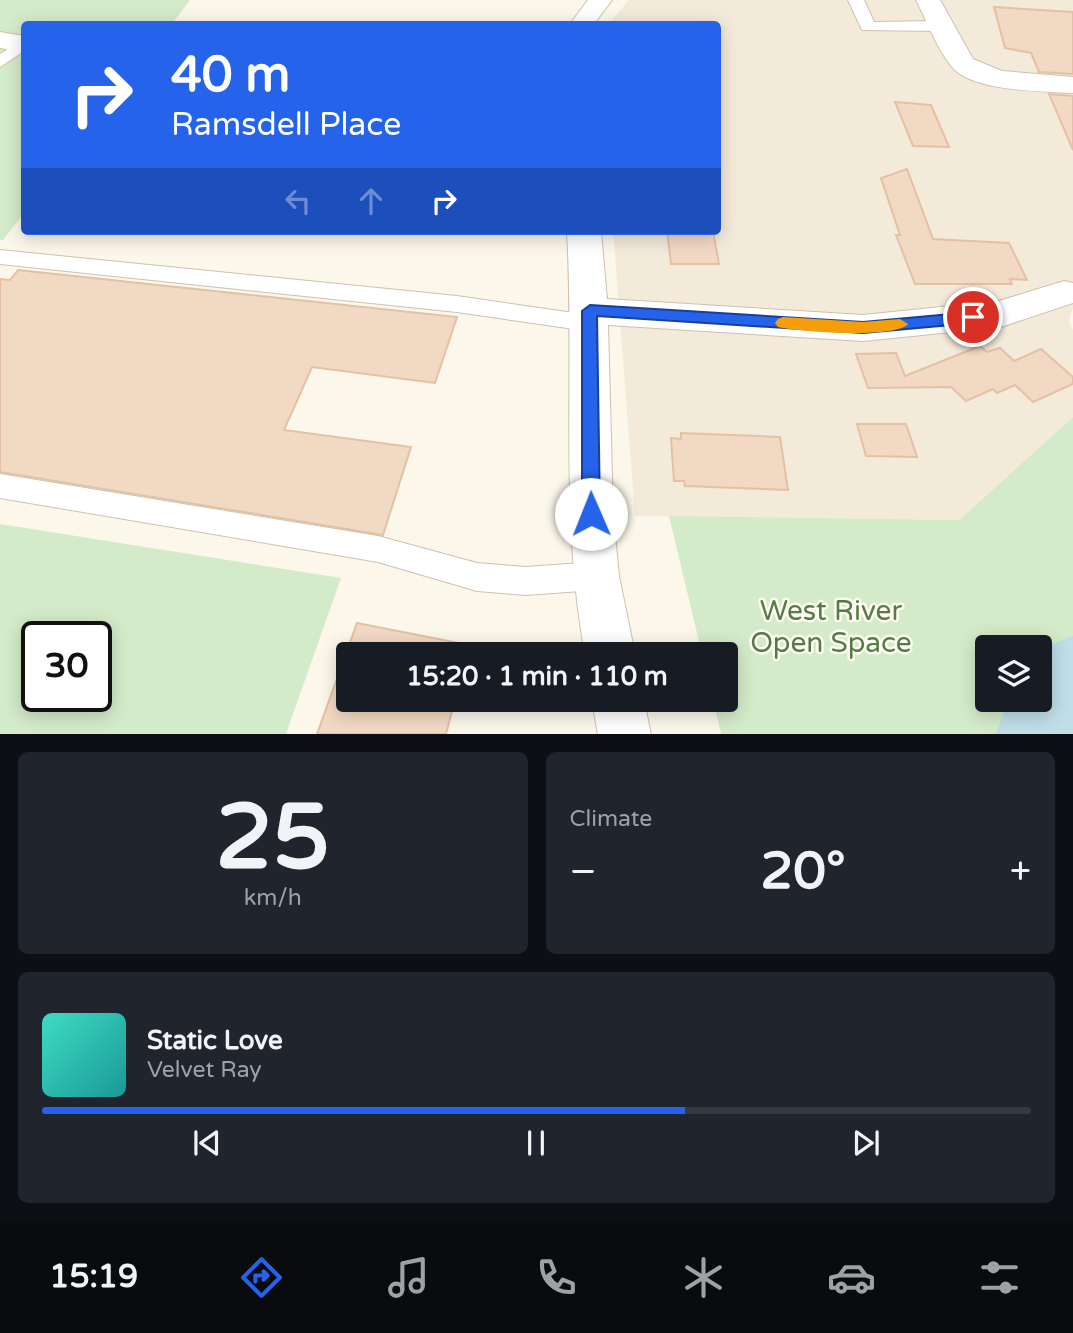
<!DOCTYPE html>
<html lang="en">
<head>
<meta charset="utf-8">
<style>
	body { margin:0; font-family:"Varela Round",sans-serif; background:#20242c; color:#f1f3f6; height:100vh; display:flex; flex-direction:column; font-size:26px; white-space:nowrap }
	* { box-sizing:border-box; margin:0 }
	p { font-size:23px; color:#9ea1a6 }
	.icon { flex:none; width:38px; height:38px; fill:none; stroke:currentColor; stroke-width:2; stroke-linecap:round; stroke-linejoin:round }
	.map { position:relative; height:734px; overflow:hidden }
	.side { display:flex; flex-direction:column; gap:18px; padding:18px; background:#0d0f14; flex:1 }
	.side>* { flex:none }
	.top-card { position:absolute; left:21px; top:21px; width:700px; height:214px; border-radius:7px; box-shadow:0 4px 18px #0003; background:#2563eb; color:#fff; overflow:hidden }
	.buttons { position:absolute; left:975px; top:635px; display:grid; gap:14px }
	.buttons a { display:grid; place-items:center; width:77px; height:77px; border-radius:7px; background:#171b24; box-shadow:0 4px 18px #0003; font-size:35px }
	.speed { position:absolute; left:21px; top:621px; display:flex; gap:14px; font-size:35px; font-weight:700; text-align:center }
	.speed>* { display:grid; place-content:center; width:91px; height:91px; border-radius:50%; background:#171b24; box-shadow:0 4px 18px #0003; line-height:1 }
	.speed .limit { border:4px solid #111; border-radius:10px; background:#fff; color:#111 }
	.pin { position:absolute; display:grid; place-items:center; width:60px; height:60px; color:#fff; margin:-30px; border:4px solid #fff; border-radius:50%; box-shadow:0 2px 7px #0007 }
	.me { position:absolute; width:77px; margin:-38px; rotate:359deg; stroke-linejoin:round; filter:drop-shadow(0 0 5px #0008) }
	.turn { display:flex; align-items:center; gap:24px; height:147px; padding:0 35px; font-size:32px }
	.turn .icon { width:91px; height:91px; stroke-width:2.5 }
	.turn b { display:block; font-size:49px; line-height:60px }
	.lanes { display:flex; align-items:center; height:66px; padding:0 35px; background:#0003; justify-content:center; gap:35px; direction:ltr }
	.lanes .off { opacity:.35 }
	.big { font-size:52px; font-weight:800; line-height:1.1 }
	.side .widget { flex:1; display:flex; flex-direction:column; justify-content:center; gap:10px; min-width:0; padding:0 24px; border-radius:10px; background:#20242c }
	.side .dial { align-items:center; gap:0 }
	.dial b { font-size:91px; line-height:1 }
	.song { display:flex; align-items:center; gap:21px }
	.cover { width:84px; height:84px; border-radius:10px; background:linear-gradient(135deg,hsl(170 70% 55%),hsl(180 70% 35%)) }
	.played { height:7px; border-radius:4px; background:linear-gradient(90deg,#2563eb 65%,#363941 65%) }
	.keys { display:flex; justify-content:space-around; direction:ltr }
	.heat { display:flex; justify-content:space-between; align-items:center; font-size:38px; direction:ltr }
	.side .tiles { flex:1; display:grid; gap:18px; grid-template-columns:1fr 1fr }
	.widget:last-child { grid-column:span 2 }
	.trip { position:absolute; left:336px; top:642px; width:402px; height:70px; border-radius:7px; background:#171b24; box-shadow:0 4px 18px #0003; font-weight:800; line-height:70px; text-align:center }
	.dock { display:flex; height:112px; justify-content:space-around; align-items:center; background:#090b0e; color:#9ea1a6 }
	.dock .icon { width:49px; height:49px }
	.dock .current { color:#2563eb }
	.dock b { font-size:32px; color:#f1f3f6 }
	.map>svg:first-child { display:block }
</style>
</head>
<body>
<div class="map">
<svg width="1073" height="735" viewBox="0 0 1073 735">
	<rect width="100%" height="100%" fill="#fcf7eb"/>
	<!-- residential -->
	<path fill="#f4eada" d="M629,0H1073V308L1069,321L1073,330V417L959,520L635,516L613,231H718V24H608Z"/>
	<!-- green -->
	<path fill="#d4ebc9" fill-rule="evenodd" d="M0,0H190L172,24H24V213L3,240H0Z
		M1073,417V734H721L713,700H726V654H702L669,516L959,520ZM987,648H1040V700H987Z
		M0,524L341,578L286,734H0ZM37,637H96V696H37Z"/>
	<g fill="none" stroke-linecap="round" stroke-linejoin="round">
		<!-- river -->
		<path fill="#bfdee7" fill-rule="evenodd" d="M1073,636V735H995L1009,700H1040V649Z"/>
	</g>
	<!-- building -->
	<path fill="#f2d9c3" stroke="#e4c0a4" stroke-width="2" d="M994,7L1073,12V74L1039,72L1031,53L1005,48Z
		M1049,94L1073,96V150Z
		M895,102L931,105L949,147L913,146Z
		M907,169L933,239L1009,243L1027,280L1010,279L1012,284H915L896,235H900L881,178Z
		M667,231H713L719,264H671Z
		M18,270L457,317L435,383L312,367L284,430L411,447L383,535L0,472V279L10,280Z
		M980,346L987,352L1000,348L1014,361L1041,349L1073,377V384L1033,402L1015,385L997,393L993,389L966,401L951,387L868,388L856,354L896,353L905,376Z
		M857,424H906L917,457L866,456Z
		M681,433L780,437L788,490L685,486L684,481H674L671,438L681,439Z
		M357,623L469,645L467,654H348V700H455L446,734H317Z"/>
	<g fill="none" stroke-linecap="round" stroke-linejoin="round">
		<!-- service casing -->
		<g stroke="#cfc0b0" stroke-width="2">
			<path id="service" d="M848,0H864L874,22L941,21L949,26L941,31L862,30Z
				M24,39V51L0,67V54Z
				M0,250L457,296L588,315L596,317L600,323L596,329L588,331L457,312L0,264Z
				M0,474L378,536L477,563L525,567L596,562L607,566L611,576L607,586L596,590L525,595L477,591L378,562L0,498Z"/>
		</g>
		<!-- minor casing -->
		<g stroke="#cfc0b0" stroke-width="2">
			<path id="minor" d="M588,0H612L594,24H570Z
				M916,0H940L973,59L1002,71L1073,77V93C1043,91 973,92 952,67C937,49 927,21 916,0Z
				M0,32L24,36V52L0,48Z
				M567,231H601L607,299L863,315L999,301L1064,281L1073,283V303L1001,327L863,341L608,325L613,514L619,576L635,654H585C559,514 575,373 567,231Z
				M592,700H644L651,735H598Z"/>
		</g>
		<!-- service -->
		<use href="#service" fill="#fff" fill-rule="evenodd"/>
		<!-- minor -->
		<use href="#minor" fill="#fff" fill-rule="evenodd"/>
	</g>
	<!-- route -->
	<path fill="#2563eb" stroke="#184099" stroke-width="2" d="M590,305L863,322L973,312L981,317L973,323L863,333L597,316L600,514L598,520L591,522L585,520L582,514V311Z"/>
	<!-- slow -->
	<path fill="#f59e0b" d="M783,317L863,322L900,319L908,324C897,339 797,332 778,327L775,323L778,319Z"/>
	<g text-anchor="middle" stroke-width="5" stroke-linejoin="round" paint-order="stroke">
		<!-- near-park labels -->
		<g font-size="28" fill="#537d45" stroke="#fffbf2">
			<text x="831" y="620">West River<tspan x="831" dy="32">Open Space</tspan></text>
		</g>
	</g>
</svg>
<div class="buttons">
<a><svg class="icon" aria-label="layers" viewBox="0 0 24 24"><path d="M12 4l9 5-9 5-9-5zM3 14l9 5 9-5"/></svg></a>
</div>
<div class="speed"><div class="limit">30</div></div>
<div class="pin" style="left:973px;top:317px;background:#d93025"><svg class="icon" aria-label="arrive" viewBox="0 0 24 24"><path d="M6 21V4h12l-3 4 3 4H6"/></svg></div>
<svg class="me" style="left:591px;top:514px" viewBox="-20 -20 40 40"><circle r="19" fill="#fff"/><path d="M0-13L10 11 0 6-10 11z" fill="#2563eb"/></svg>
<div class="trip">15:20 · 1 min · 110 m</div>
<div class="top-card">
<div class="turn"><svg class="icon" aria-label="right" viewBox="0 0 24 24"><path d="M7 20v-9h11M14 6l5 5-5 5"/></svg><div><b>40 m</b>Ramsdell Place</div></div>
<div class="lanes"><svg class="icon off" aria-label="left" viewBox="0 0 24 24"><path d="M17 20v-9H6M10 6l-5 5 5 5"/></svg><svg class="icon off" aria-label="ahead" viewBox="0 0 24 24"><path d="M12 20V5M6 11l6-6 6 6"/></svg><svg class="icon" aria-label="right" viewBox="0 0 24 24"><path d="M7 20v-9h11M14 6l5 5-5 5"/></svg></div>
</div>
</div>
<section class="side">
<div class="tiles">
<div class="widget dial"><b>25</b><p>km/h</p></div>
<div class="widget"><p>Climate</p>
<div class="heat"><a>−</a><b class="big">20°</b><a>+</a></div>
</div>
<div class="widget">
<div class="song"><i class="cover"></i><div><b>Static Love</b><p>Velvet Ray</p></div></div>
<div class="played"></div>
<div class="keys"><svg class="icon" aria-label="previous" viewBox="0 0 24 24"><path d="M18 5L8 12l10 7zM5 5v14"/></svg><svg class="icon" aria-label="pause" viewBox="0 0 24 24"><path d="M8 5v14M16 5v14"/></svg><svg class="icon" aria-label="next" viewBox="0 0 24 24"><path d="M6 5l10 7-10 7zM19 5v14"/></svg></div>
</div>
</div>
</section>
<nav class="dock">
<b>15:19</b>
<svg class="icon current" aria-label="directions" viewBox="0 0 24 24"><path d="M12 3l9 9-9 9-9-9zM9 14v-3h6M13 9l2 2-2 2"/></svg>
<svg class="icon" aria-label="music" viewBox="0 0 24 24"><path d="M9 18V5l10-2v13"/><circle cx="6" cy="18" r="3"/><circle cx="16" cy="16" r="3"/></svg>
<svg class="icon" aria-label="phone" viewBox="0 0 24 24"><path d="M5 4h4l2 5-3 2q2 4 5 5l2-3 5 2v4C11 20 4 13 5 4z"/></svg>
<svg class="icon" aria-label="climate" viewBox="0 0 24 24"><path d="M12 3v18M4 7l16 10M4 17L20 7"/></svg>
<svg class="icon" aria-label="car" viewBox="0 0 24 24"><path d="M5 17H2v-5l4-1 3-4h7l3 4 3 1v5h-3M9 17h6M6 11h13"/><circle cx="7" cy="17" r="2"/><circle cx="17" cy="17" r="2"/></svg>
<svg class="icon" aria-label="filters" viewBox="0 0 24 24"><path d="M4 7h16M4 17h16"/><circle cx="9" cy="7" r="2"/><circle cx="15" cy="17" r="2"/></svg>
</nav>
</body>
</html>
